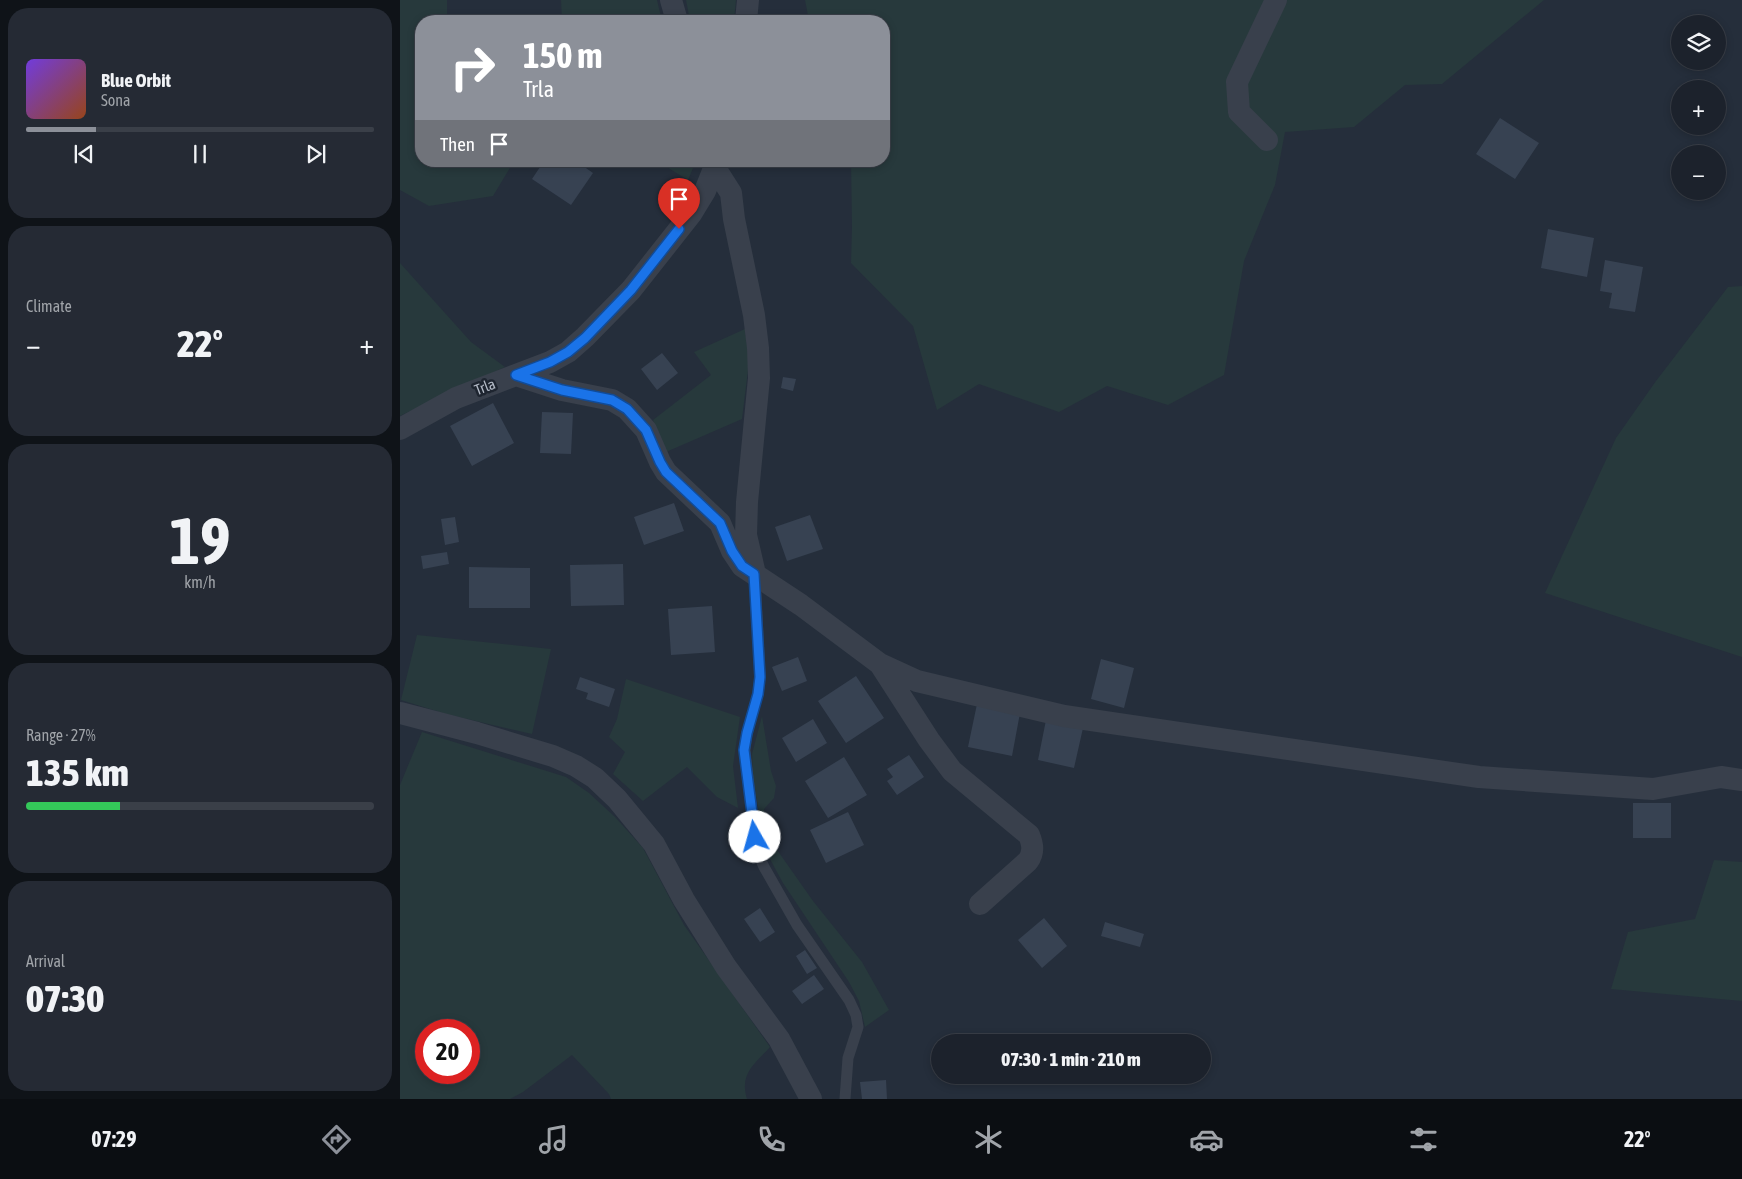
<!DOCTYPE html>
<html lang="en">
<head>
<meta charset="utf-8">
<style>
	body { margin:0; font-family:"Asap Condensed",sans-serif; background:#252a34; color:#f1f3f6; height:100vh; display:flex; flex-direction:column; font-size:19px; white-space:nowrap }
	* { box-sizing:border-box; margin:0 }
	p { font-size:16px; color:#a0a4a9 }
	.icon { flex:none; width:28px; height:28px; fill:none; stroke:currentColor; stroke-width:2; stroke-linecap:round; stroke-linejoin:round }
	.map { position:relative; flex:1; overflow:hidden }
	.drawer { display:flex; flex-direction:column; gap:8px; padding:8px; background:#0f1318; width:400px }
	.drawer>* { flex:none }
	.guide { position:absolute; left:15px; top:15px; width:475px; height:152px; border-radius:20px; box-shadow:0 2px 8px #0003,0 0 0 1px #3a3f48; background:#8c9099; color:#fff; overflow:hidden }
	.tools { position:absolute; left:1271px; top:15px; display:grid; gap:10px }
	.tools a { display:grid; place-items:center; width:55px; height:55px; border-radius:50%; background:#1c222c; box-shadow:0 2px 8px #0003,0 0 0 1px #3a3f48; font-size:25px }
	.speed { position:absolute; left:15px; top:1019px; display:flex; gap:10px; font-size:25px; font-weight:700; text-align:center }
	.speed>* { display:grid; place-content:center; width:65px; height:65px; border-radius:50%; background:#1c222c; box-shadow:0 2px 8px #0003,0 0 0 1px #3a3f48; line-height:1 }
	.speed .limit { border:8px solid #d22; background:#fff; color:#111 }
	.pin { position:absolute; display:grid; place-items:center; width:42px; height:42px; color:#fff; margin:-51px -21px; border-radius:50% 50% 50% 0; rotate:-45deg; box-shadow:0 0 5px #0007 }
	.pin .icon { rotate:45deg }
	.me { position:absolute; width:55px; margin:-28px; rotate:353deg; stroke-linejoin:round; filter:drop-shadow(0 0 4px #0008) }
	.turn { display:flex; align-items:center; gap:18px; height:105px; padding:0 25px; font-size:22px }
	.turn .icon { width:65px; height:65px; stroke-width:2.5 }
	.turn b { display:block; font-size:35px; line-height:42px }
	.then { display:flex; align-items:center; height:48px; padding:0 25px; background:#0003; gap:10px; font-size:19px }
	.big { font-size:38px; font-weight:800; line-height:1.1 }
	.drawer .tile { flex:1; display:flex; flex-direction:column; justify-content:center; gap:8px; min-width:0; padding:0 18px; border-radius:20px; background:#252a34 }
	.drawer .dial { align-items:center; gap:0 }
	.dial b { font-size:65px; line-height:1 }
	.song { display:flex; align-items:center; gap:15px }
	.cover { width:60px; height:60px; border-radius:8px; background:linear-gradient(135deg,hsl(260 70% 55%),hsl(20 70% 35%)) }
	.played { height:5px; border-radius:2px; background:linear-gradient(90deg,#8c9099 20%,#3a3f48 20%) }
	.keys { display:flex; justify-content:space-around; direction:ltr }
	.heat { display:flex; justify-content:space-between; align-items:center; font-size:28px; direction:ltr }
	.charge { height:8px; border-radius:4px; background:linear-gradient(90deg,#34c759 27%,#3a3f48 0) }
	.trip { position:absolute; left:531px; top:1034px; width:280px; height:50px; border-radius:25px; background:#1c222c; box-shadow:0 2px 8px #0003,0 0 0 1px #3a3f48; font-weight:800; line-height:50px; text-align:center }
	.menu { display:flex; height:80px; justify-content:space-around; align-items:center; background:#0b0e12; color:#a0a4a9 }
	.menu .icon { width:35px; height:35px }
	.menu .selected { color:#8c9099 }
	.menu b { font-size:22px; color:#f1f3f6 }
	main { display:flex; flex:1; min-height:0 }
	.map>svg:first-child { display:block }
</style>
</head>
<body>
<main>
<section class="drawer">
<div class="tile">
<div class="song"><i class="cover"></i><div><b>Blue Orbit</b><p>Sona</p></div></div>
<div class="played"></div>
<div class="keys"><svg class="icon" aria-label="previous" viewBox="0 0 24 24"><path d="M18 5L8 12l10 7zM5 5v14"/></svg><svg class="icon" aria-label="pause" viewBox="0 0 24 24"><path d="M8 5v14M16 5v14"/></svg><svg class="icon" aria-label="next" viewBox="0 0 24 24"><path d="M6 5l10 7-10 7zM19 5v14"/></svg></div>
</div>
<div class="tile"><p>Climate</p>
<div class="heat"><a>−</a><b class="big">22°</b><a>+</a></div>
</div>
<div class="tile dial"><b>19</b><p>km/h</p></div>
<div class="tile"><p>Range · 27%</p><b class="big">135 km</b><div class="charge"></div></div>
<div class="tile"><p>Arrival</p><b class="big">07:30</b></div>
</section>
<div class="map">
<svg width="1342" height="1099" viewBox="0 0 1342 1099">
	<rect width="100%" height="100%" fill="#252e3b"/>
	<!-- green -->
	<path fill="#27393c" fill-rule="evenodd" d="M0,0H47V21H21V161H114L93,196L29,206L0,190Z
		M161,0H257L262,21H162Z
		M286,0H336L334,21H290Z
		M405,0H1144L1042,84L1005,85L954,127L885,132L875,185L844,261L824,375L768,405L707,386L659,412L579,384L537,410L513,326L451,263L452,227L451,161H484V21H409Z
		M257,161H293V168L288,180Z
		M0,263L71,342L105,367L0,416Z
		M1342,286V657L1145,593L1216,438L1256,381L1328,287Z
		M345,329L349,362L342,419L266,452L253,420L311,375L294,352Z
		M17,635L151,649L132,734L46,714L1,700Z
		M226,679L340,717L333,766L338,808L317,797L287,767L243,801L213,774L225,752L209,737L217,719Z
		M362,716L371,771L376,786L374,798L364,809L365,822L368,837L413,901L462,962L489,1010L465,1027L459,1001L449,982L383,883L365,850L353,777L352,754Z
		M22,732L166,777L189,793L215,817L243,848L284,925L370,1047C355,1064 339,1073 347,1099H211L209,1094L172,1055L123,1092L110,1099H0V785ZM26,1030H69V1072H26Z
		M1314,860L1342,862V1001L1211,989L1228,932L1295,919Z"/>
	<!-- building -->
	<path fill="#374252" d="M1100,118L1139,143L1115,179L1076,154Z
		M144,161H176L193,173L171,205L132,179Z
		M1148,229L1194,238L1187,277L1141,268Z
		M1205,260L1243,267L1235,312L1209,308L1212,293L1200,291Z
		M262,353L278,373L257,390L241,369Z
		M383,377L396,379L393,391L381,388Z
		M93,403L114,443L72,466L50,426Z
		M142,412L173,413L171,454L140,453Z
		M274,503L284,531L244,545L234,517Z
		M410,515L423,549L387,561L375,527Z
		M55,517L59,542L45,545L41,519Z
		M47,552L49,564L23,569L21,556Z
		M223,564L224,605L171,606L170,565Z
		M69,567L130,568V608H69Z
		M312,606L315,652L271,655L268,609Z
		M398,657L407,681L382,691L372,667Z
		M701,659L734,668L724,708L691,699Z
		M456,676L484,718L446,743L418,701Z
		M180,677L215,689L209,707L186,699L188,693L176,689Z
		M577,704L620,713L612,756L568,747Z
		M413,719L427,743L396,762L382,738Z
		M646,720L683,728L674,768L638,760Z
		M509,755L524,777L497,795L487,781L493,777L487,769Z
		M444,757L467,795L428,818L405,781Z
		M1233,803H1271V838H1233Z
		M448,812L464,845L426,863L410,830Z
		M360,908L375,932L360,942L344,919Z
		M644,918L667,946L642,968L618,940Z
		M705,922L744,934L740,947L701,936Z
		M405,950L417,968L407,974L396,956Z
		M414,975L424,989L402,1004L392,991Z
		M486,1080L487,1099H462L460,1082Z"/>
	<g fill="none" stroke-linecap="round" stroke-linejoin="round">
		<!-- lane -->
		<path stroke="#39404c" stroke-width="11" d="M355,574L360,677L358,694L347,733L345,750L356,849L364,867L397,925L449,1000L456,1015L458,1027L448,1058L445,1099"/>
		<!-- street -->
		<path stroke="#39404c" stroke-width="22" d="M271,0L277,21
			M346,21L348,0
			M867,140L839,112L837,82L876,0
			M313,161L315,168L331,193L334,219L354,315L358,348L359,378L347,502L346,535L355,574
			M116,375L162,390L212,400L227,409L246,430L260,462L266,472L320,523L332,551L342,566L401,605L480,664L517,681L664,716L1079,777L1253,789L1321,777L1342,780
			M0,429L56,398L150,362L168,352L185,337L231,290L291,214L305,191L317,161
			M480,664L529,740L552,771L629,835C633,845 634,852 628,861L580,904
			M0,713L77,733L153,756L176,766L195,778L217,799L254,844L284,900L326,967L379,1039L411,1099"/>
	</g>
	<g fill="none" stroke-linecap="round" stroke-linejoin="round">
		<!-- route casing -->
		<g stroke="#114b97" stroke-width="12">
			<path id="route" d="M279,229L231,290L185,338L168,352L150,362L116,375L162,390L212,400L227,409L246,430L260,462L266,472L320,523L332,551L342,566L354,574L360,677L358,694L347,733L344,750L355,837"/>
		</g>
		<!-- route -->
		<use href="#route" stroke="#1a73e8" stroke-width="9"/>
	</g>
	<g text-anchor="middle" stroke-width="5" stroke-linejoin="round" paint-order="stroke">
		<!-- street labels -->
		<g font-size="15" fill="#b4bbc7" stroke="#1e2530">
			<text transform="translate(85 387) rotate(-21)" y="5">Trla</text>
		</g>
	</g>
</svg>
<div class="tools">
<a><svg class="icon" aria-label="layers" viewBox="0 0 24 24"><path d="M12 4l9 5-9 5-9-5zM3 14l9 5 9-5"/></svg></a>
<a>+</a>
<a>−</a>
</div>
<div class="speed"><div class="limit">20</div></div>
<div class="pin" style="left:279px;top:229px;background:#d93025"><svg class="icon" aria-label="arrive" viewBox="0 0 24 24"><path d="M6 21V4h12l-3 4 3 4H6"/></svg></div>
<svg class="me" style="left:355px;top:837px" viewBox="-20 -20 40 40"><circle r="19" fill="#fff"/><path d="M0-13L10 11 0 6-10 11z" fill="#1a73e8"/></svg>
<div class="trip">07:30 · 1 min · 210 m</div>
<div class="guide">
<div class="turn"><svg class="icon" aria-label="right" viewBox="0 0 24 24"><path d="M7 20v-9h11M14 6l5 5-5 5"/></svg><div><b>150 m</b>Trla</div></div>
<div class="then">Then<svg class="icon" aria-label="arrive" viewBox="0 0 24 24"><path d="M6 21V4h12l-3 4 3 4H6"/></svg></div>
</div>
</div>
</main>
<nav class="menu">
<b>07:29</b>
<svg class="icon selected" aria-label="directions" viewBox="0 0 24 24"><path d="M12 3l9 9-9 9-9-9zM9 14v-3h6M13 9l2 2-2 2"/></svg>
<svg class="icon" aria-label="music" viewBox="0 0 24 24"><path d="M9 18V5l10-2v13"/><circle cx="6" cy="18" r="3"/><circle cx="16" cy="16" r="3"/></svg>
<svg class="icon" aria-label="phone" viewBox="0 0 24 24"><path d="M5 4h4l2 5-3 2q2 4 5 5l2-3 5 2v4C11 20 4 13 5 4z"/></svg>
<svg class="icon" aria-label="climate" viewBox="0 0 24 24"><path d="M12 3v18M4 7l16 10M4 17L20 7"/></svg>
<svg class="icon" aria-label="car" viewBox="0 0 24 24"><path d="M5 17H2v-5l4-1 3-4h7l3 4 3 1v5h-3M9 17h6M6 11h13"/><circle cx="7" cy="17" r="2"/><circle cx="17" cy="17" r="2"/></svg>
<svg class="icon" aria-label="filters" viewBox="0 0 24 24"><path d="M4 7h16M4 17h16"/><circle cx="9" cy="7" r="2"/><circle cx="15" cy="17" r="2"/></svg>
<b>22°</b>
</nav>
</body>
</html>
